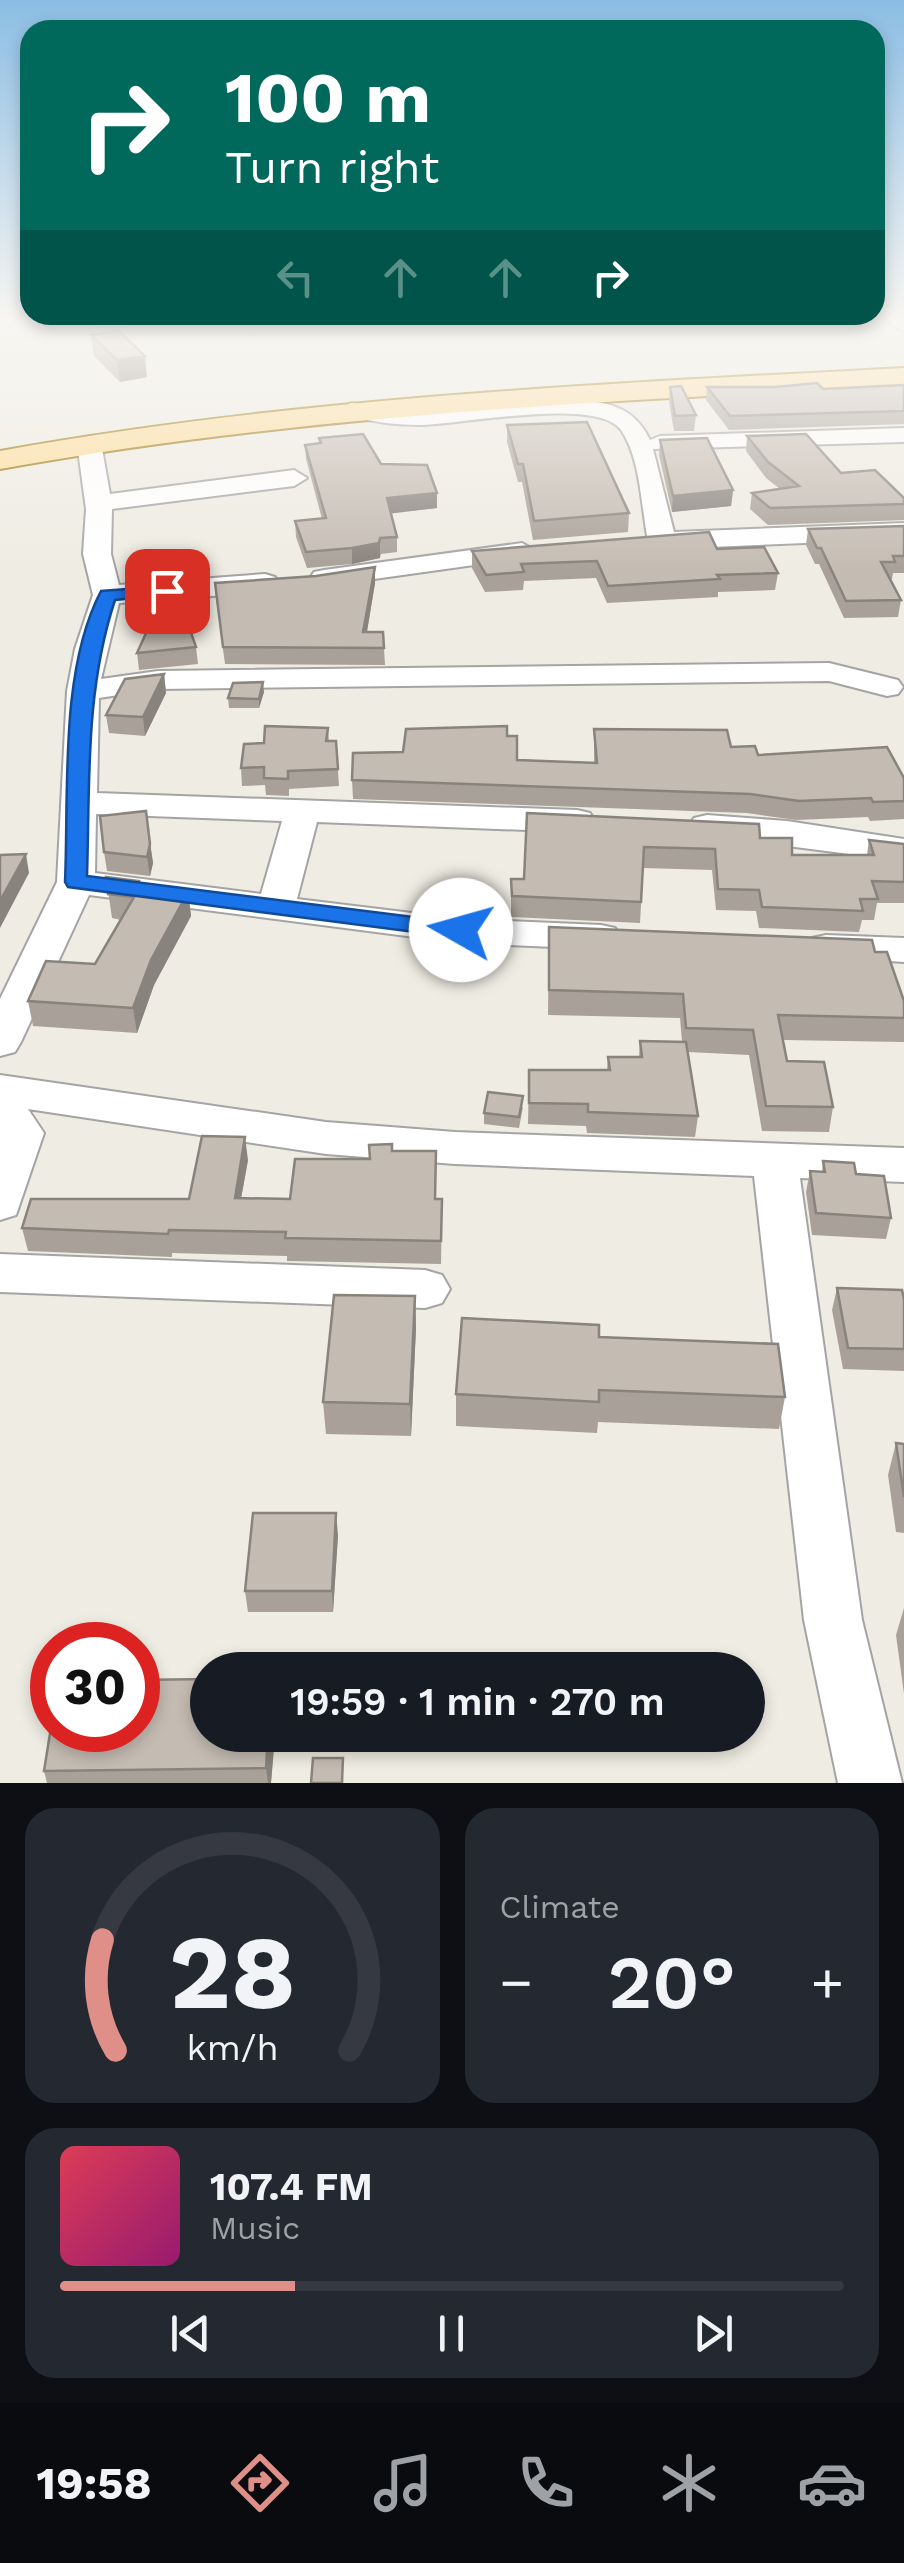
<!DOCTYPE html>
<html lang="en">
<head>
<meta charset="utf-8">
<style>
	body { margin:0; font-family:"Work Sans",sans-serif; background:#242831; color:#f1f3f6; height:100vh; display:flex; flex-direction:column; font-size:38px; white-space:nowrap }
	* { box-sizing:border-box; margin:0 }
	p { font-size:32px; color:#9ea1a6 }
	.icon { flex:none; width:55px; height:55px; fill:none; stroke:currentColor; stroke-width:2; stroke-linecap:round; stroke-linejoin:round }
	.map { position:relative; height:1783px; overflow:hidden }
	.side { display:flex; flex-direction:column; gap:25px; padding:25px; background:#0d0f14; flex:1 }
	.side>* { flex:none }
	.banner { position:absolute; left:20px; top:20px; width:865px; height:305px; border-radius:30px; box-shadow:0 5px 15px #0003; background:#00695c; color:#fff; overflow:hidden }
	.speed { position:absolute; left:30px; top:1622px; display:flex; gap:20px; font-size:50px; font-weight:700; text-align:center }
	.speed>* { display:grid; place-content:center; width:130px; height:130px; border-radius:50%; background:#171b24; box-shadow:0 5px 15px #0003; line-height:1 }
	.speed .limit { border:15px solid #d22; background:#fff; color:#111 }
	.pin { position:absolute; display:grid; place-items:center; width:85px; height:85px; color:#fff; margin:-42px; border-radius:20px; box-shadow:0 5px 15px #0006 }
	.me { position:absolute; width:110px; margin:-55px; rotate:277deg; stroke-linejoin:round; filter:drop-shadow(0 0 8px #0008) }
	.turn { display:flex; align-items:center; gap:35px; height:210px; padding:0 40px; font-size:45px }
	.turn .icon { width:130px; height:130px; stroke-width:2.5 }
	.turn b { display:block; font-size:70px; line-height:85px }
	.lanes { display:flex; align-items:center; height:95px; padding:0 40px; background:#0003; justify-content:center; gap:50px; direction:ltr }
	.lanes .off { opacity:.35 }
	.big { font-size:75px; font-weight:600; line-height:1.1 }
	.side .widget { flex:1; display:flex; flex-direction:column; justify-content:center; gap:15px; min-width:0; padding:0 35px; border-radius:30px; background:#242831 }
	.side .dial { align-items:center; gap:0 }
	.dial svg { height:260px; overflow:visible; fill:none; stroke:#363941; stroke-width:7; stroke-linecap:round; text-anchor:middle }
	.dial text { fill:#f1f3f6; stroke:none }
	.song { display:flex; align-items:center; gap:30px }
	.cover { width:120px; height:120px; border-radius:15px; background:linear-gradient(135deg,hsl(350 70% 55%),hsl(320 70% 35%)) }
	.played { height:10px; border-radius:5px; background:linear-gradient(90deg,#df8f87 30%,#363941 30%) }
	.keys { display:flex; justify-content:space-around; direction:ltr }
	.heat { display:flex; justify-content:space-between; align-items:center; font-size:55px; direction:ltr }
	.side .tiles { flex:1; display:grid; gap:25px; grid-template-columns:1fr 1fr }
	.widget:last-child { grid-column:span 2 }
	.trip { position:absolute; left:190px; top:1652px; width:575px; height:100px; border-radius:50px; background:#171b24; box-shadow:0 5px 15px #0003; font-weight:600; line-height:100px; text-align:center }
	.tabs { display:flex; height:160px; justify-content:space-around; align-items:center; background:#090b0e; color:#9ea1a6 }
	.tabs .icon { width:70px; height:70px }
	.tabs .active { color:#df8f87 }
	.tabs b { font-size:45px; color:#f1f3f6 }
	.map>svg:first-child { display:block }
</style>
</head>
<body>
<div class="map">
<svg width="904" height="1783" viewBox="0 0 904 1783">
	<rect width="100%" height="100%" fill="#efece3"/>
	<g fill="none" stroke-linecap="round" stroke-linejoin="round">
		<!-- minor casing -->
		<g stroke="#a4a4a4" stroke-width="4">
			<path id="minor" d="M884,321H904V331Z
				M571,400C607,402 633,405 650,440L660,436L904,428V442L653,449L674,532L904,523V539L662,549L648,541C641,507 641,459 621,430C597,396 459,425 419,425C393,425 368,421 343,415L339,410L351,403L420,411Z
				M89,436L101,443L110,494L294,470L307,478L294,486L112,509L111,554L119,585L265,574L275,577L279,583L275,589L265,592L119,603L101,679L158,671L829,663L898,680L903,687L898,694L887,696L829,681L158,689L99,698L97,793L577,810L590,813L595,821L590,829L577,832L317,822L297,899L461,919L601,925L615,928L620,937L615,946L601,949L461,943L89,895L21,1042L15,1052L0,1056V999L57,882L67,691L75,649L93,595L83,554L86,509L77,443ZM96,814L282,821L261,894L95,873Z
				M522,543L536,551L532,557L324,586L314,584L310,578L314,572L324,570Z
				M707,815L787,821L904,839V861L694,834L689,826L694,818Z
				M826,935L904,938V962L812,956L806,947L812,938Z
				M0,1075L326,1122L455,1132L904,1148V1182L800,1178L862,1620L902,1783H838L804,1620L754,1176L455,1164L326,1154L28,1109L44,1133L16,1215L0,1220Z
				M0,1254L425,1270L442,1275L450,1289L442,1303L425,1308L0,1292Z"/>
		</g>
		<!-- major casing -->
		<g stroke="#967300" stroke-width="4">
			<path id="major" d="M904,368V386C601,401 299,415 0,469V451C299,397 601,384 904,368Z"/>
		</g>
		<!-- minor -->
		<use href="#minor" fill="#fff" fill-rule="evenodd"/>
		<!-- major -->
		<use href="#major" fill="#ffdc97" fill-rule="evenodd"/>
	</g>
	<!-- wall -->
	<path fill="#a9a199" d="M91,335L147,377L120,382L94,356Z
		M904,385V424L729,430L706,400L707,387L823,389Z
		M670,387L696,415L694,431H674L669,402Z
		M507,425L629,513L628,532L533,540L522,482H518L507,442Z
		M747,436L904,498V520L768,525L750,509L752,493L780,489L766,478L746,451Z
		M319,438L381,464L437,508L391,513L397,537V552L381,554L380,558L352,564L307,568L296,537L295,521L322,519L306,459L305,445L320,443Z
		M660,440L733,490L731,506L672,512L659,455Z
		M904,526V573H893L892,579H890L901,600L898,617L844,618L819,564H815L806,545L808,529Z
		M717,549L778,573L775,590L718,592V597L607,603L596,578L524,581L523,590L485,592L472,568V551Z
		M375,583L367,632H383L385,665L225,664L216,599Z
		M196,647L198,664L139,670L137,653Z
		M164,674L166,693L145,736L109,733L106,715Z
		M264,692L259,708H229L228,698Z
		M328,728L329,741H336L339,786L289,789V796L266,795L265,785L242,786L241,768L264,743Z
		M594,729L731,747L758,755L904,778V819L870,821L868,817L796,820L747,813L353,799L352,780L507,736L517,760L594,763Z
		M146,811L153,863L150,876L107,871L104,852Z
		M527,813L760,838L792,855H867L869,840L904,844V903H877L874,920H862L859,932L759,928L756,911L716,910L712,870L643,868L640,923L511,917V879H524Z
		M106,877L139,881L140,887L188,892L191,916L154,985L137,1033L33,1026L28,1001L95,964L121,920L112,918Z
		M549,927L875,952L904,1001V1042L783,1040L787,1061L833,1107L829,1132L762,1131L749,1055L688,1052L698,1116L695,1137L587,1133L586,1126L528,1124L529,1070H607L608,1057H639L640,1041H682L680,1018L548,1015Z
		M523,1107L519,1128L484,1124V1113Z
		M392,1151L436,1199H442L441,1264L287,1261V1256L172,1253V1257L28,1251L22,1228L189,1199L248,1160L241,1198L290,1199L370,1159Z
		M823,1161L856,1174L891,1218L886,1239L812,1235L806,1192L810,1171L822,1172Z
		M837,1288L904,1299V1371L843,1369L832,1310Z
		M415,1296L416,1328L411,1436L326,1434L323,1402Z
		M599,1337L785,1397L779,1429L598,1422L597,1433L456,1426V1394Z
		M896,1443L904,1444V1533L896,1532L888,1475Z
		M338,1535L333,1612H248L245,1591Z
		M904,1608V1694L896,1635Z
		M275,1735L271,1783H47L44,1771Z"/>
	<!-- shaded-wall -->
	<path fill="#89837d" d="M145,356L147,377L120,382L117,360Z
		M733,490L731,506L672,512L673,496Z
		M437,493V508L387,514V498Z
		M380,538V558L352,564V548Z
		M375,567V583L364,649L363,632Z
		M164,674L166,693L145,736L143,717Z
		M263,682L264,692L259,708V699Z
		M150,844L153,863L150,876L147,857Z
		M26,854L29,873L0,928V901Z
		M188,892L191,916L154,985L137,1033L133,1008L151,960Z
		M245,1137L248,1160L237,1221L235,1198Z
		M415,1296L416,1328L411,1436L410,1404Z
		M336,1513L338,1535L333,1612L332,1591Z
		M268,1735H275L271,1783H268L266,1768Z"/>
	<!-- building -->
	<path fill="#c4bbb2" stroke="#89837d" stroke-width="2.5" d="M119,331L145,356L117,360L91,335Z
		M817,383L823,389L904,385V411L730,416L707,387H775Z
		M681,386L696,415L675,416L670,387Z
		M587,422L629,513L534,521L523,464H518L507,425Z
		M363,434L381,464L427,465L437,493L387,498L397,537L380,538L379,543L352,548L306,552L295,521L326,518L305,445L321,443L319,438Z
		M806,434L841,473L875,470L904,498V504L770,508L752,493L799,486L768,462L747,436Z
		M707,438L733,490L673,496L660,440Z
		M904,526V556H893L895,562H881L901,600L846,601L821,548H817L808,529Z
		M709,532L717,549L764,547L778,573L717,575L720,579L608,586L597,561L521,564L524,572L486,575L472,551Z
		M375,567L363,632H383L384,648L223,647L215,583L316,576Z
		M147,609L183,610L196,647L137,653L147,631Z
		M164,674L143,717L106,715L125,679Z
		M263,682L259,699L228,698L233,683Z
		M265,726L328,728L326,741H336L338,769L288,771V779L264,778V767L241,768L244,744L264,743Z
		M507,726V736H517V760L597,763L594,729L727,730L731,747L755,746L758,755L887,747L904,778V801L873,802L871,798L799,801L750,794L352,780L353,753L403,752L406,729Z
		M146,811L150,844L147,857L104,852L100,816Z
		M527,813L759,824L760,838H792V855H874L869,840L904,844V882L872,881L878,899H860L863,911L762,907L759,890L718,889L715,849L644,847L641,902L512,896L511,879H524Z
		M26,854L0,901V855Z
		M106,877L139,881L136,893L140,886L188,892L151,960L133,1008L28,1001L46,961L95,964L134,897L108,894Z
		M549,927L872,940L875,952H887L904,1001V1018L778,1015L787,1061L824,1062L833,1107L766,1106L753,1030L686,1028L683,994L549,990Z
		M640,1041L686,1042L698,1116L588,1112V1104L529,1103V1070H610L608,1057H642Z
		M488,1092L523,1096L519,1117L484,1113Z
		M202,1136L245,1137L235,1198L290,1199L295,1159H370L369,1145L392,1144V1151H436L435,1199H442L441,1241L285,1238L286,1232L169,1230L168,1234L22,1228L31,1199H189Z
		M823,1161L854,1163L856,1174L884,1176L891,1218L816,1213L810,1171L825,1172Z
		M837,1288L902,1290L904,1299V1349L848,1348Z
		M334,1295L415,1296L410,1404L323,1402Z
		M462,1318L599,1325V1337L778,1344L785,1397L599,1390V1402L456,1394Z
		M896,1443L904,1444V1497Z
		M253,1513H336L332,1591H245Z
		M208,1679V1735H268L266,1768L44,1771L52,1721V1730H138V1680Z
		M313,1758H343L342,1783H311Z"/>
	<!-- sky -->
	<linearGradient id="sky" x2="0" y2="1"><stop stop-color="#8bbde4"/><stop offset="0.56" stop-color="#f8f6f2"/><stop offset="1" stop-color="#f8f6f2" stop-opacity="0"/></linearGradient>
	<rect width="904" height="571" fill="url(#sky)"/>
	<!-- route -->
	<path fill="#1a73e8" stroke="#114b97" stroke-width="2.5" d="M167,586L173,587V594L115,600C85,691 90,781 87,876L461,923L473,930L470,936L461,938L68,887L65,882C69,792 59,671 101,591Z"/>
</svg>
<div class="speed"><div class="limit">30</div></div>
<div class="pin" style="left:167px;top:591px;background:#d93025"><svg class="icon" aria-label="arrive" viewBox="0 0 24 24"><path d="M6 21V4h12l-3 4 3 4H6"/></svg></div>
<svg class="me" style="left:461px;top:930px" viewBox="-20 -20 40 40"><circle r="19" fill="#fff"/><path d="M0-13L10 11 0 6-10 11z" fill="#1a73e8"/></svg>
<div class="trip">19:59 · 1 min · 270 m</div>
<div class="banner">
<div class="turn"><svg class="icon" aria-label="right" viewBox="0 0 24 24"><path d="M7 20v-9h11M14 6l5 5-5 5"/></svg><div><b>100 m</b>Turn right</div></div>
<div class="lanes"><svg class="icon off" aria-label="left" viewBox="0 0 24 24"><path d="M17 20v-9H6M10 6l-5 5 5 5"/></svg><svg class="icon off" aria-label="ahead" viewBox="0 0 24 24"><path d="M12 20V5M6 11l6-6 6 6"/></svg><svg class="icon off" aria-label="ahead" viewBox="0 0 24 24"><path d="M12 20V5M6 11l6-6 6 6"/></svg><svg class="icon" aria-label="right" viewBox="0 0 24 24"><path d="M7 20v-9h11M14 6l5 5-5 5"/></svg></div>
</div>
</div>
<section class="side">
<div class="tiles">
<div class="widget dial"><svg viewBox="0 0 100 80">
<path d="M14 69A42 42 0 1 1 86 69"/>
<path d="M14 69A42 42 0 0 1 10 35" stroke="#df8f87"/>
<text x="50" y="56" font-size="32" font-weight="700">28</text>
<text x="50" y="72" font-size="11">km/h</text>
</svg></div>
<div class="widget"><p>Climate</p>
<div class="heat"><a>−</a><b class="big">20°</b><a>+</a></div>
</div>
<div class="widget">
<div class="song"><i class="cover"></i><div><b>107.4 FM</b><p>Music</p></div></div>
<div class="played"></div>
<div class="keys"><svg class="icon" aria-label="previous" viewBox="0 0 24 24"><path d="M18 5L8 12l10 7zM5 5v14"/></svg><svg class="icon" aria-label="pause" viewBox="0 0 24 24"><path d="M8 5v14M16 5v14"/></svg><svg class="icon" aria-label="next" viewBox="0 0 24 24"><path d="M6 5l10 7-10 7zM19 5v14"/></svg></div>
</div>
</div>
</section>
<nav class="tabs">
<b>19:58</b>
<svg class="icon active" aria-label="directions" viewBox="0 0 24 24"><path d="M12 3l9 9-9 9-9-9zM9 14v-3h6M13 9l2 2-2 2"/></svg>
<svg class="icon" aria-label="music" viewBox="0 0 24 24"><path d="M9 18V5l10-2v13"/><circle cx="6" cy="18" r="3"/><circle cx="16" cy="16" r="3"/></svg>
<svg class="icon" aria-label="phone" viewBox="0 0 24 24"><path d="M5 4h4l2 5-3 2q2 4 5 5l2-3 5 2v4C11 20 4 13 5 4z"/></svg>
<svg class="icon" aria-label="climate" viewBox="0 0 24 24"><path d="M12 3v18M4 7l16 10M4 17L20 7"/></svg>
<svg class="icon" aria-label="car" viewBox="0 0 24 24"><path d="M5 17H2v-5l4-1 3-4h7l3 4 3 1v5h-3M9 17h6M6 11h13"/><circle cx="7" cy="17" r="2"/><circle cx="17" cy="17" r="2"/></svg>
</nav>
</body>
</html>
